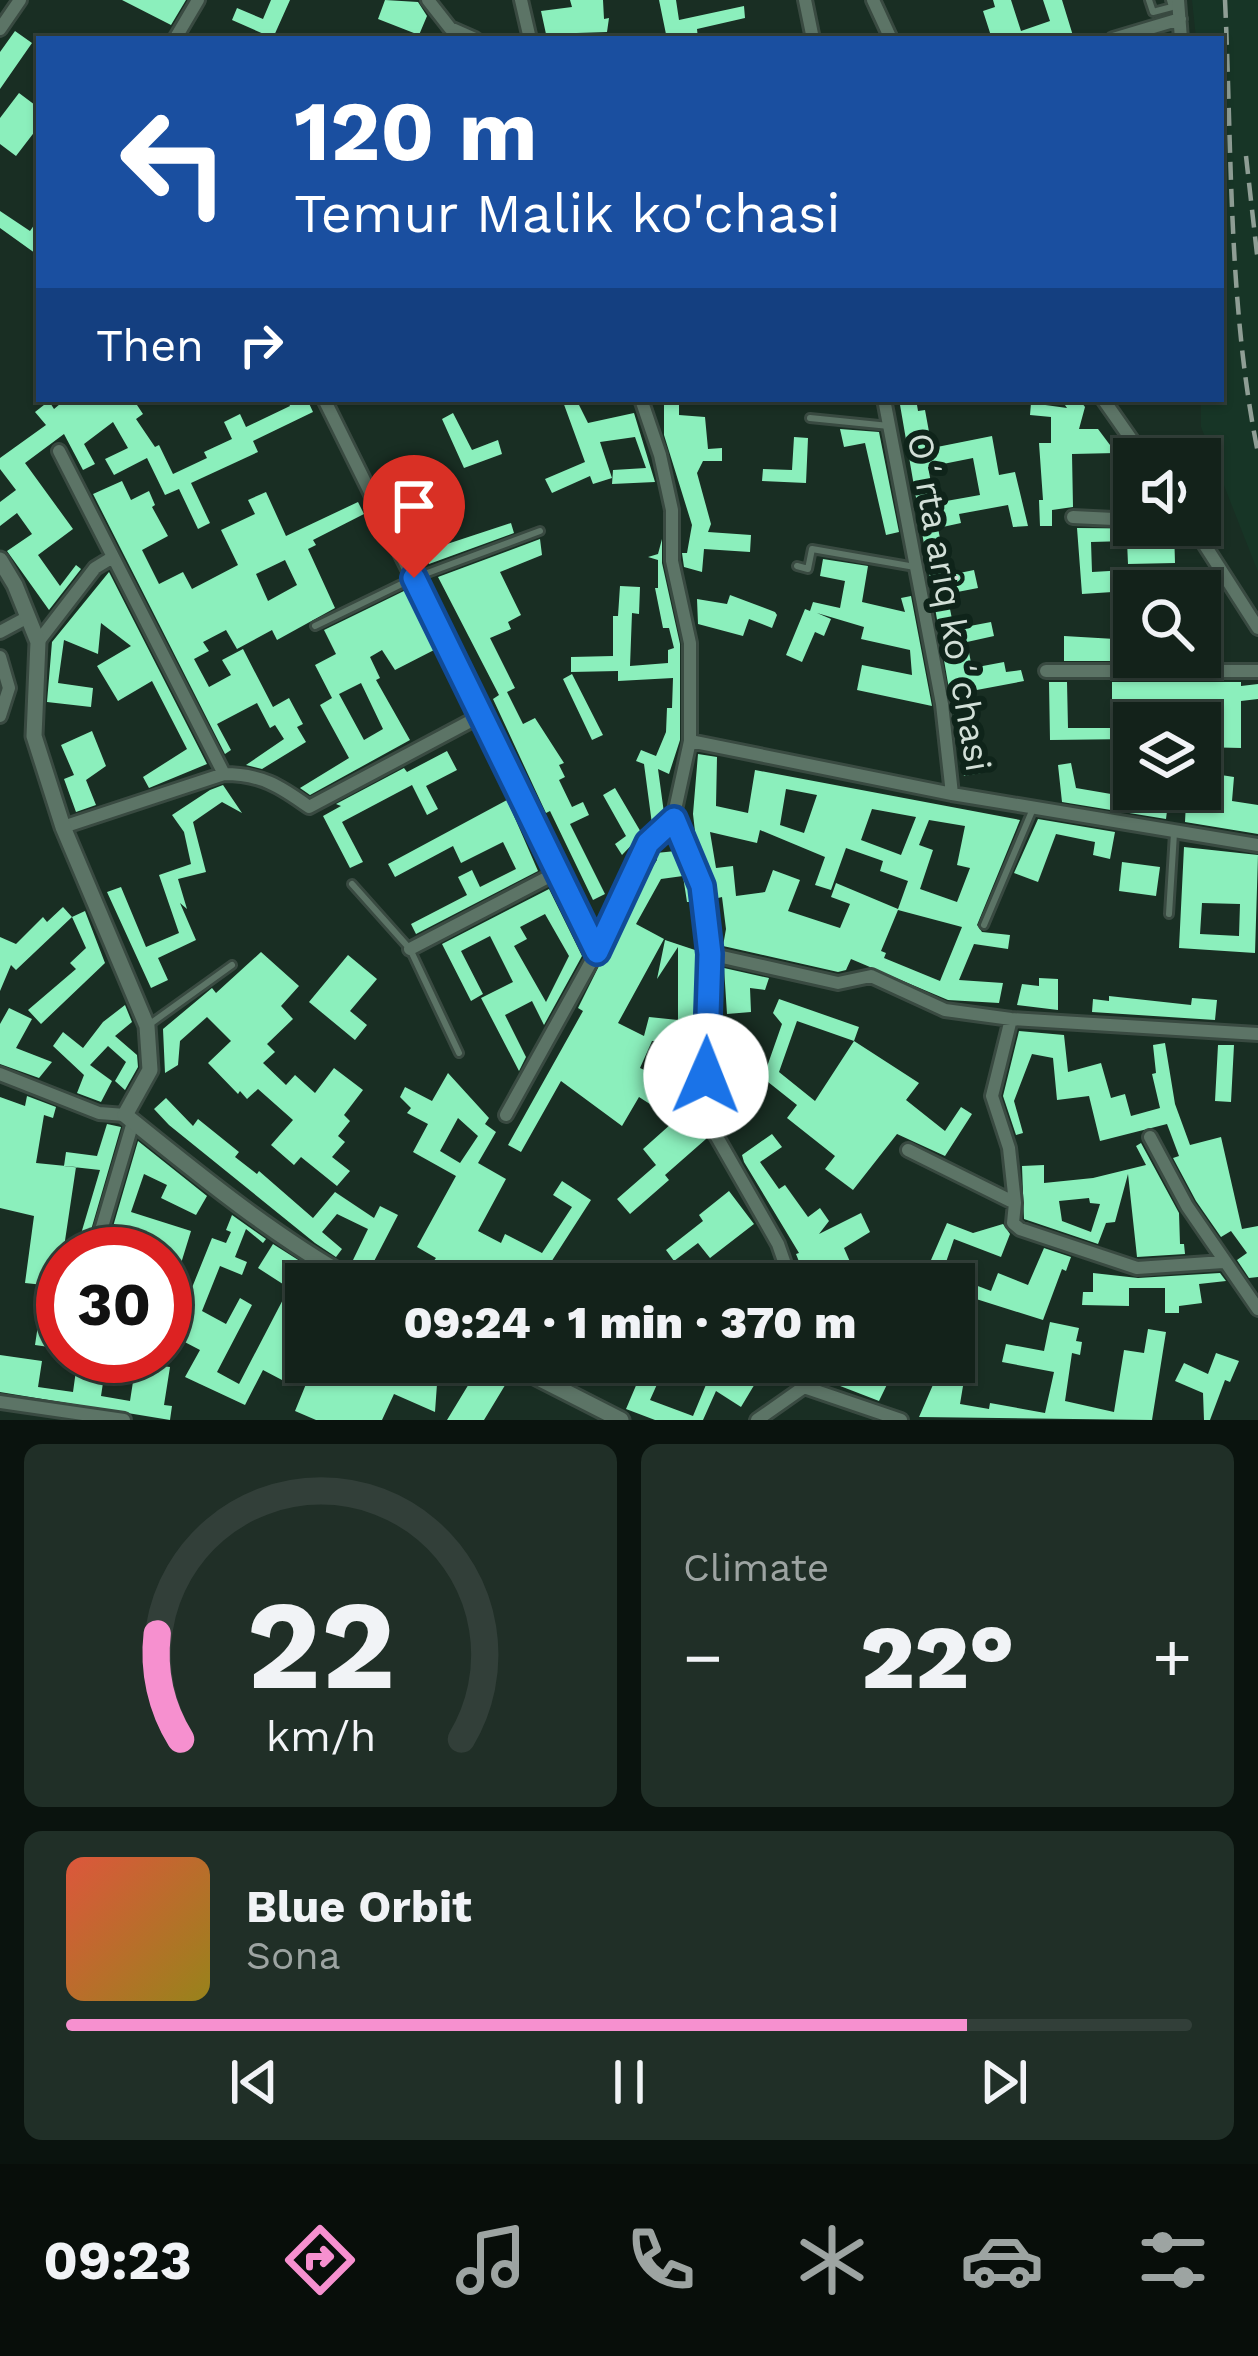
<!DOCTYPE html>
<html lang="en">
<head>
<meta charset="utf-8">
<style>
	body { margin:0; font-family:"Work Sans",sans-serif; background:#202f27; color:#f1f3f6; height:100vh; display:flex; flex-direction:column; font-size:45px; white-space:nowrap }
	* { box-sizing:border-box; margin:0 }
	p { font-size:39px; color:#9da4a2 }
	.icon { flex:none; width:66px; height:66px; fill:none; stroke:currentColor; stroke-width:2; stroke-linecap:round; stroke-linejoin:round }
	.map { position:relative; height:1420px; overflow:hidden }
	.side { display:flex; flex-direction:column; gap:24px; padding:24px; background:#0a130e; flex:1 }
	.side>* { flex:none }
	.hud { position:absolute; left:36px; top:36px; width:1188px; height:366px; border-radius:0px; box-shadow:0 3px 9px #0004,0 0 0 3px #323f39; background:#1a4fa0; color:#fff; overflow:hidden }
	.fabs { position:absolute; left:1113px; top:438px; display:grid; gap:24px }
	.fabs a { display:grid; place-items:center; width:108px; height:108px; border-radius:0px; background:#13221a; box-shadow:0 3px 9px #0004,0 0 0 3px #323f39; font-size:60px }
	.speed { position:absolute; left:36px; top:1227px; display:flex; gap:24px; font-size:60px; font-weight:700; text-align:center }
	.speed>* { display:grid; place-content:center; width:156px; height:156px; border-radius:50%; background:#13221a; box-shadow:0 3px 9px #0004,0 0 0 3px #323f39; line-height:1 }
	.speed .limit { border:18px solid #d22; background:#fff; color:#111 }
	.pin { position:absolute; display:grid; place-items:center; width:102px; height:102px; color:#fff; margin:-123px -51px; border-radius:50% 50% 50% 0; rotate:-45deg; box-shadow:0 0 12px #0007 }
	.pin .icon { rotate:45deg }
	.me { position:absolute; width:132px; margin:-66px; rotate:1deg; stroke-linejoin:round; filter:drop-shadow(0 0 9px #0008) }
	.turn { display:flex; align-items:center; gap:42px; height:252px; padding:0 60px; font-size:54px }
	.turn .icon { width:156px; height:156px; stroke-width:2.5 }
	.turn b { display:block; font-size:84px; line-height:102px }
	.then { display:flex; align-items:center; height:114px; padding:0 60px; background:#0003; gap:24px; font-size:45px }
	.big { font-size:90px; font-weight:800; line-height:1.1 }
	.side .widget { flex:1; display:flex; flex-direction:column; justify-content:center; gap:18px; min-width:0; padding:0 42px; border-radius:18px; background:#202f27 }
	.side .dial { align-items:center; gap:0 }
	.dial svg { height:312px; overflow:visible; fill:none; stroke:#323f39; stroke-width:7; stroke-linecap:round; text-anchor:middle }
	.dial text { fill:#f1f3f6; stroke:none }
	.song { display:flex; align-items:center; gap:36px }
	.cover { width:144px; height:144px; border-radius:18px; background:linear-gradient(135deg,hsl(10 70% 55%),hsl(50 70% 35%)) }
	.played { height:12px; border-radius:6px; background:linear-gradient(90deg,#f690cf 80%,#323f39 80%) }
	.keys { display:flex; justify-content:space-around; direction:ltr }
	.heat { display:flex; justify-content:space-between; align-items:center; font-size:66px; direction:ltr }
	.side .tiles { flex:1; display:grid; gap:24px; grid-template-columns:1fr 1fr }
	.widget:last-child { grid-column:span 2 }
	.trip { position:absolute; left:285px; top:1263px; width:690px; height:120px; border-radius:0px; background:#13221a; box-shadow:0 3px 9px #0004,0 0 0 3px #323f39; font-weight:800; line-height:120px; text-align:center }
	.dock { display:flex; height:192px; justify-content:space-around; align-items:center; background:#080e0a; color:#9da4a2 }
	.dock .icon { width:84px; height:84px }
	.dock .selected { color:#f690cf }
	.dock b { font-size:54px; color:#f1f3f6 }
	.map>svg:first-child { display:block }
</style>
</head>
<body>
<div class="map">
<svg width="1258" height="1420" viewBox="0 0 1258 1420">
	<rect width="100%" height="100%" fill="#192e23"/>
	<!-- built -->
	<path fill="#173526" d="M1192,0H1258V572L1201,427V399H1221V39H1196Z"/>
	<!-- building -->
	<path fill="#8befbc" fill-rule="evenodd" d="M122,0H186L171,25Z
		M271,0H290L273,38L232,20L237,8L263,19Z
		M385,0L418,2L427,16L419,35L378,19Z
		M570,0H603L604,19L609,18L607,32L546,34L541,11L572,7Z
		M659,0H676L679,20L744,6L745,18L697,29L698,39H667Z
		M993,0H1011L1021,31L1050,21L1043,0H1062L1074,39H992L983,11L995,7Z
		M15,31L32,43L0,89V52Z
		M19,93L39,108V126L16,156L0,144V118Z
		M0,211L30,231L39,218V256L0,228Z
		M66,399H133L143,414L136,419L155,447L159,445L173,474L207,458L204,452L232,439L224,422L240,414L246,427L290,406L287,399H307L313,412L253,441L258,452L191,483L210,523L198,529L179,489L165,495L147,458L114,475L105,459L128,448L113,422L84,444L95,464L83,470L64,434L25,463L73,529L38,555L60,586L76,565L81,569L49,610L7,551L32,534L17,513L0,526V502L16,490L0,469V458L46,425L35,412L49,401L54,409Z
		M562,399H576L588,423L634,413L655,482L612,484L613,470L646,468L635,437L600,442L612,478L593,484L590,476L552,493L545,479L585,462Z
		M664,399H679V415L705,417L708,449L722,448V461H703L697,473L711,524L708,532L751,535L750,552L704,549L702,572L684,567L682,553H687L692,525L664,435Z
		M899,399H916L918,411L925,410L932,448L992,436L999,475L1015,472L1028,526L1013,527L1008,505L959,514L961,523L938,528L946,569L950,575L974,570L978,588L947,594L954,629L991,622L994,636L967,642L972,668L1004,662L1006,672L1021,670L1024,681L966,692L981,773L964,776ZM973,458L980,495L935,503L928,467Z
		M1061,399H1079L1085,407L1079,429H1098L1116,453L1072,454L1073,507L1052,510V526H1040L1039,500H1043L1039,443H1051V417L1030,415L1031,403L1067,408Z
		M453,413L472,450L498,440L502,454L464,468L442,419Z
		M840,429L879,432L899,532L886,535L865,443L844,447Z
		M794,437L808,438L806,483L762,481L763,469L792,470Z
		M122,481L131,500L149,491L155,505L152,507L168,536L142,550L159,584L183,572L192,589L238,565L221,530L255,514L248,500L266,492L286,536L358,502L364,514L313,540L316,545L308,549L335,608L277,640L272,630L237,649L226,630L203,642L209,651L194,659L209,687L231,675L222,660L243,649L273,707L289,698L303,724L297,727L306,742L262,769L246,765L284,739L275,725L270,728L257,703L217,724L231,750L225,754L93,494ZM285,560L297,585L268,601L256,574Z
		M511,523L514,533L429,564L415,532L435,524L444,545Z
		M1077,528L1174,529L1175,563L1128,564L1127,541L1091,542L1092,572L1127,570L1128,591L1082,594Z
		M540,539L542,555L500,572L521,615L508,622L511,629L490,638L515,688L507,692L523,724L535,718L564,763L559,765L565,777L559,780L572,807L583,802L589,815L570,824L605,894L593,900L550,811L546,813L493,699L499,695L438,577Z
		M662,539V563L680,644V740L669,774L658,769L664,813L652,824L644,764L636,761L641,750L656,756L666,732L667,708H672L673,678L618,681V671L571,672V657L613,656V616H618L620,586L640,587L639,614L632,613L630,666L668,663V650L674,648L669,628H663L655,588H658V560L648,557L658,554Z
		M823,559L868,566L862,602L905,612L901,598L911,596L932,706L857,690L862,665L912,675L910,650L861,639L864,627L817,613L831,619L824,636L815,632L802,662L786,655L805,609L810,611L813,602L840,608L845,581L820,576Z
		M109,572L207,764L149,788L143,777L187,749L152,681L118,701L97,666L131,646L101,623L98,654L64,640L58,683L93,688L91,707L47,702L52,642Z
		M406,590L436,649L395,670L382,650L370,657L380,678L376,680L410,740L310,795L300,788L349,758L320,705L332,698L315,665L336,654L324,630ZM361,683L383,729L364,740L339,694Z
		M730,595L775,612L777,615L772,628L749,619L743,636L698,624L697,599L727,604Z
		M1115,624H1134V657H1198V661H1064V636L1115,639Z
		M572,674L603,735L592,740L563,679Z
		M1049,682H1067L1068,728H1112V682H1241V686L1258,684V699L1241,701V748L1200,747V723H1134V739L1050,740Z
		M92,731L106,766L86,780L96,805L76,812L64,779L74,775L61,745Z
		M447,751L457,770L426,786L438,809L427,815L412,785L342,822L363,862L350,868L323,816L341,806L336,804L404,768L407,772Z
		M698,754L717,757L716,806L748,813L755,770L1020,820L977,925L982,932L1010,935L1008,949L974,944L959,980L1003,983L999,1003L948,1000L851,959L846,970L838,972L723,946L726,929L722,897L714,899L712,882L697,849L693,814ZM786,789L817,795L804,833L780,825ZM872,809L916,817L901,855L861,840ZM929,820L965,826L957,865L970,868L957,902L920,889L933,850L919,845ZM760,830L825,857L815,885L831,890L846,848L883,861L880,871L908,881L898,909L836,883L831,897L850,904L840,928L788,911L800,880L773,870L765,892L736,896L733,866L716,868L710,832L757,843ZM898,910L962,927L940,981L884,958L886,953L881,951Z
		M1071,763L1076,788L1111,794L1113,779L1127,781L1125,796L1168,803L1166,819L1062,802L1058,765Z
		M1221,775L1234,777L1232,801L1258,805V834L1185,822L1186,802L1218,805Z
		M223,785L242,813L222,802L193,822L206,872L178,879L187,909L180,903L196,940L158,958L168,980L151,988L107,892L121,887L146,947L179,933L159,875L191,864L184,832L172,815L210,790Z
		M615,788L642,834L622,855L615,844L626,836L603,795Z
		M507,800L538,871L416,934L411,924L467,895L458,877L472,870L480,887L516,869L503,842L461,863L453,846L395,877L388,864Z
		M1038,819L1115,832L1110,859L1093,855L1095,842L1056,834L1038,882L1014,873Z
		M1184,847L1258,855L1255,953L1179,948ZM1202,903L1240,904L1239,936L1200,934Z
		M676,851L693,902H687L683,876L661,879L636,924L664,939L618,1023L644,1036L649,1017L678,1020V947L657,979L665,940L698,951L695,1084L682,1092L689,1105L656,1101L653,1106L639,1097L622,1126L561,1081L521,1152L508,1145L583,1011L578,1008L637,890L657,860L656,853ZM652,1041L682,1042L681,1049L686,1050L682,1081L662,1078L640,1068Z
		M1122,862L1160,867L1156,896L1119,891Z
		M549,889L582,956L544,1025L532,1001L505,1015L526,1057L519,1071L481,998L513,982L490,936L461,951L483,994L471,1001L442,944ZM545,914L569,956L546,1002L514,946L527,939L520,927Z
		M63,907L72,917L16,970L11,965L0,991V937L16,944L43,917L47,922Z
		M85,911L105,963L41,1024L28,1010L76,969L70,963L86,948L72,917Z
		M261,952L299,986L281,1006L293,1019L267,1044L275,1052L263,1063L286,1085L295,1075L315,1093L334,1068L363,1090L344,1115L350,1121L338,1136L345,1142L332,1157L350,1171L337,1186L301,1157L294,1165L271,1145L293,1120L258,1089L247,1099L240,1091L238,1094L208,1063L231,1041L207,1017L180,1041L178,1065L165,1073L163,1029L212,988L216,993Z
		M348,955L377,979L350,1011L367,1025L355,1040L309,1002Z
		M724,968L769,978L765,990L750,988L751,1012L727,1014Z
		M1039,978L1058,979V1010L1017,1005L1022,984L1039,986Z
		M1109,996L1191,1005L1192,998L1217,1000L1215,1020L1092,1012L1093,999L1109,1001Z
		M779,999L859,1027L854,1041L919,1083L906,1100L945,1131L961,1107L972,1114L945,1156L897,1134L853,1190L825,1169L835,1156L787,1118L797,1105L763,1078L782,1024L773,1013ZM797,1021L854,1041L815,1101L779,1072Z
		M125,1005L132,1022L115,1036L137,1055L138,1067L125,1090L115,1081L126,1062L108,1046L90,1065L112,1081L101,1102L77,1093L84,1075L53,1046L63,1032L83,1048L103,1022Z
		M9,1008L32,1019L16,1048L52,1062L39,1078L0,1064V1024Z
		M1019,1031L1064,1035L1068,1072L1101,1063L1111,1098L1125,1094L1131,1116L1160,1108L1152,1074L1156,1073L1153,1045L1165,1043L1175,1104L1190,1145L1221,1137L1242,1229L1258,1226V1277L1249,1278L1237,1260L1247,1253L1231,1231L1221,1237L1196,1201L1173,1158L1179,1156L1167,1124L1100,1141L1089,1096L1057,1100L1053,1058L1032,1054L1014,1101L1023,1133L1016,1135L1003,1096Z
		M1218,1045H1234L1231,1102L1215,1101Z
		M448,1073L489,1118L485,1124L496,1132L478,1163L506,1179L478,1231L501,1243L505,1234L542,1253L572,1207L553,1195L562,1181L591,1200L537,1284H518L497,1271L489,1284H416L436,1258L417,1247L456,1176L413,1152L428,1124L407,1113L411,1108L400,1097L405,1087L432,1101ZM458,1118L478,1136L460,1163L440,1151Z
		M27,1096L56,1107L53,1118L44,1115L36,1163L76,1167L63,1254V1349L35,1345L44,1285L25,1283L34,1216L0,1208V1097L25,1106Z
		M166,1098L193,1126L198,1119L239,1152L235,1157L257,1174L259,1171L313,1218L335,1192L374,1218L380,1206L398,1215L370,1269L353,1260L368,1229L337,1214L322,1232L342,1249L336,1257L315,1243L169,1125L154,1109Z
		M690,1107L706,1139L665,1175L669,1180L630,1214L617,1199L656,1165L643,1149Z
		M107,1124L121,1127L84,1254H75L100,1170L64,1166L66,1152L97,1156Z
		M772,1134L782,1147L760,1162L779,1189L785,1185L808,1217L820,1208L829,1221L819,1234L861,1213L870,1232L844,1248L851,1264L861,1273L858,1275L863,1284H808L796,1254L799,1253L744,1162L742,1155Z
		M138,1141L207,1196L196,1215L161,1198L167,1185L144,1174L131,1212L191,1231L170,1299L185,1305L212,1238L226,1243L231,1232L226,1230L232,1215L266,1239L263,1243L246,1229L235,1257L247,1262L242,1275L220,1266L202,1311L226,1324L240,1298L252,1305L217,1372L239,1384L289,1288L258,1268L273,1244L336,1284H306V1332L282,1380L263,1370L245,1405L185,1377L200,1350L177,1338L162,1366L170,1367L164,1405L172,1406L170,1420L0,1392V1355L42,1361L38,1387L73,1392L78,1356H107L101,1396L130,1401L137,1356L165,1359V1254H150L152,1247L125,1238L120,1254H105Z
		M1141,1143L1179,1213L1180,1244H1184L1185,1254L1137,1257L1128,1174L1115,1222L1106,1223L1098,1244L1024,1219L1022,1166L1044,1165V1183L1093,1178L1146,1165L1136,1146ZM1089,1198L1090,1203L1100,1204L1091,1232L1062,1221L1059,1201Z
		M729,1191L754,1224L710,1258L698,1243L674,1261L666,1250L703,1221L699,1215Z
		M947,1223L973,1233L1003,1224L1010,1234L1001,1257L954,1239L945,1265L931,1260Z
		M1044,1248L1071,1257L1066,1271L1062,1269L1043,1320L954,1292V1277L991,1291L998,1273L1028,1285Z
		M1093,1273L1138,1278L1220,1273L1226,1281L1199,1284L1202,1303L1179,1306V1313H1165V1288H1129V1306L1082,1305L1083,1292H1093Z
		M1050,1322L1079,1328L1076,1341L1082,1342L1080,1355L1072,1353L1065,1401L1114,1412L1124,1350L1144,1353L1148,1329L1166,1332L1152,1420L919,1417L942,1364L954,1368L952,1378L964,1380L960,1404L989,1409L990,1403L1045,1413L1054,1372L1002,1362L1006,1344L1044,1351Z
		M1216,1353L1239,1361L1230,1382L1225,1380L1210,1420H1204L1203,1393L1175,1381L1184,1363L1208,1374Z
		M315,1362H450L437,1384L435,1412L394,1394L382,1420H316L295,1411Z
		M646,1362H667L650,1400L693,1416L710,1375L719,1381L730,1362H776L785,1367L774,1385L759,1377L741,1407L716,1391L703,1420H655L626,1409Z
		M814,1362H876L894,1370L879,1401L835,1384Z
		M481,1364L510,1377L484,1420H447Z"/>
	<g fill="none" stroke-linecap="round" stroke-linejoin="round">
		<!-- service casing -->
		<g stroke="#394a41" stroke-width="12">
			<path id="service" d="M1149,0L1153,12L1172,7L1170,0
				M810,418L889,426
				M797,566L808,569L812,549L915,567
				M315,626L414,578L540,531
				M352,884L410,949L459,1053
				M1169,914L1174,833
				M984,925L1032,811
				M150,1024L232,965"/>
		</g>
		<!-- minor casing -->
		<g stroke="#394a41" stroke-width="18">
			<path id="minor" d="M428,0L450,28L475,39
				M521,0L530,39
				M805,0L813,39
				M873,0L891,39
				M1178,0L1181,39
				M0,29L20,0
				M175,39L198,0
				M1113,39L1180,19
				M324,399L597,951
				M641,399L660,455L672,510V561L690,643V741L673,819L702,886L709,954L705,1116L778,1244L792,1284
				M884,399L942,704L952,794L1258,845
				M1103,399L1145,459
				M59,451L224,774
				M1073,517L1134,520
				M1192,525L1258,628
				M0,632L28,617
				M38,642L95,568L113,557
				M0,657L9,688L0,716
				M1046,671H1258
				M690,741L952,794
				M63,827L224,774C261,774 280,786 309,807L482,715
				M410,949L556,873
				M709,954L838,983L871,976L945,1010L1011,1019L1258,1034
				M1011,1019L992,1096L1009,1148L1015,1203L1013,1223L1020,1229L1137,1268L1223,1262
				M0,1074L99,1113L125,1115
				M506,1115L597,951L648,843L673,819
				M1150,1137L1187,1206L1258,1309
				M908,1150L1015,1203
				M94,1254L133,1122
				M804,1387V1362
				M0,1402L124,1420
				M757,1420L804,1387L901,1420"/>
		</g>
		<!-- tertiary casing -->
		<g stroke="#394a41" stroke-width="21">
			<path id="tertiary" d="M0,560L15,585L38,642L34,736L63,827L147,1026L150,1070L125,1115C199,1175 276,1238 360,1284
				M507,1362L621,1420"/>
		</g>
		<!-- service -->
		<use href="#service" stroke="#5c7466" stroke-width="6"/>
		<!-- minor -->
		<use href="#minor" stroke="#5c7466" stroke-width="12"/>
		<!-- tertiary -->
		<use href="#tertiary" stroke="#5c7466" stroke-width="15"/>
		<!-- rail -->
		<path stroke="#8f9e95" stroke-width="4.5" stroke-dasharray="18 9" stroke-linecap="butt" d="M1225,0C1232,150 1228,305 1258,453
			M1246,156L1258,263"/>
	</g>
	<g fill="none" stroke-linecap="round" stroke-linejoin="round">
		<!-- route casing -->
		<g stroke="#114b97" stroke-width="30">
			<path id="route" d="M414,578L597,952L648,843L674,819L702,886L710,954L706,1076"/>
		</g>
		<!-- route -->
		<use href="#route" stroke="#1a73e8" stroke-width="21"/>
	</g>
	<g text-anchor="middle" stroke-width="12" stroke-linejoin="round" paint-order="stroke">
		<!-- street labels -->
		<g font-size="36" fill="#d2dfd7" stroke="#0f241a">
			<text transform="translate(950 602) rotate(80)" y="13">Oʻrta ariq koʻchasi</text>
		</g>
	</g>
</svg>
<div class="fabs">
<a><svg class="icon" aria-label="sound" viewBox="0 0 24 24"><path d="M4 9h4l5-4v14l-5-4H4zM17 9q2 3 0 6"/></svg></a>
<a><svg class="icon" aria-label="search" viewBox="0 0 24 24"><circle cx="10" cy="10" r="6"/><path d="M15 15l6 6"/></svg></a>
<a><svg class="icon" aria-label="layers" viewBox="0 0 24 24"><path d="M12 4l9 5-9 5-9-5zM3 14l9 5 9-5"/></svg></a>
</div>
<div class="speed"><div class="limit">30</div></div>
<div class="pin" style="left:414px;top:578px;background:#d93025"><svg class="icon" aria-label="arrive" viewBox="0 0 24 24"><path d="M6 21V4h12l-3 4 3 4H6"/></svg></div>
<svg class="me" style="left:706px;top:1076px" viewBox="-20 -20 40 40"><circle r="19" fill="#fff"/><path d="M0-13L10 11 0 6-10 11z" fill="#1a73e8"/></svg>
<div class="trip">09:24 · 1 min · 370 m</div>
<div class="hud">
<div class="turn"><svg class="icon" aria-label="left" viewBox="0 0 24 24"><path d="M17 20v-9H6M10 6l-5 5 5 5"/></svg><div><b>120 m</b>Temur Malik ko'chasi</div></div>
<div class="then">Then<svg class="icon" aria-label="right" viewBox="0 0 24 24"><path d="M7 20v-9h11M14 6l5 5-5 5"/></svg></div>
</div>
</div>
<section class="side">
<div class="tiles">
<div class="widget dial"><svg viewBox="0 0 100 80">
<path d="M14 69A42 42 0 1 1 86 69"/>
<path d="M14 69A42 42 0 0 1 8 42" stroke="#f690cf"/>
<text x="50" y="56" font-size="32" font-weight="700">22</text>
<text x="50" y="72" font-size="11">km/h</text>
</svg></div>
<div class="widget"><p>Climate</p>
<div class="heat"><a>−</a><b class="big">22°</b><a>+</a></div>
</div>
<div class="widget">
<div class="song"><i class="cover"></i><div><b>Blue Orbit</b><p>Sona</p></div></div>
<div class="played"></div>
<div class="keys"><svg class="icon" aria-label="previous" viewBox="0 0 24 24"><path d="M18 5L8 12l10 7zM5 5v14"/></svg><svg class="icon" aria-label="pause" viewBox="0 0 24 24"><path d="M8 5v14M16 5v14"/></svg><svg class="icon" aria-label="next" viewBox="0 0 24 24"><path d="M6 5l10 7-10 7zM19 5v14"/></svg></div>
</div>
</div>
</section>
<nav class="dock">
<b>09:23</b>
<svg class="icon selected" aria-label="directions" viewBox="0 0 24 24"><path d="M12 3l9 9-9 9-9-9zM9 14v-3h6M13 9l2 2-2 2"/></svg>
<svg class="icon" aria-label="music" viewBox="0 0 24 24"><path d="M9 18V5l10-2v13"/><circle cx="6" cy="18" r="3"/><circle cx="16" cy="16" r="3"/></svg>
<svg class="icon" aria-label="phone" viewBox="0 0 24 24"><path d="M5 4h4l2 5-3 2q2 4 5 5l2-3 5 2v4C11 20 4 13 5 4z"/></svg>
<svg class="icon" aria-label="climate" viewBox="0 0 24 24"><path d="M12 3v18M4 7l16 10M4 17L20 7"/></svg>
<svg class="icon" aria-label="car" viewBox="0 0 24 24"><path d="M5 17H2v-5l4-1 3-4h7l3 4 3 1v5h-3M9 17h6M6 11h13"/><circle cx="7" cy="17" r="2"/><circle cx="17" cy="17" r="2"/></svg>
<svg class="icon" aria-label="filters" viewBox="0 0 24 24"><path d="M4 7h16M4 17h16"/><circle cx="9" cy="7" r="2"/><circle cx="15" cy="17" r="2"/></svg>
</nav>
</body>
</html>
